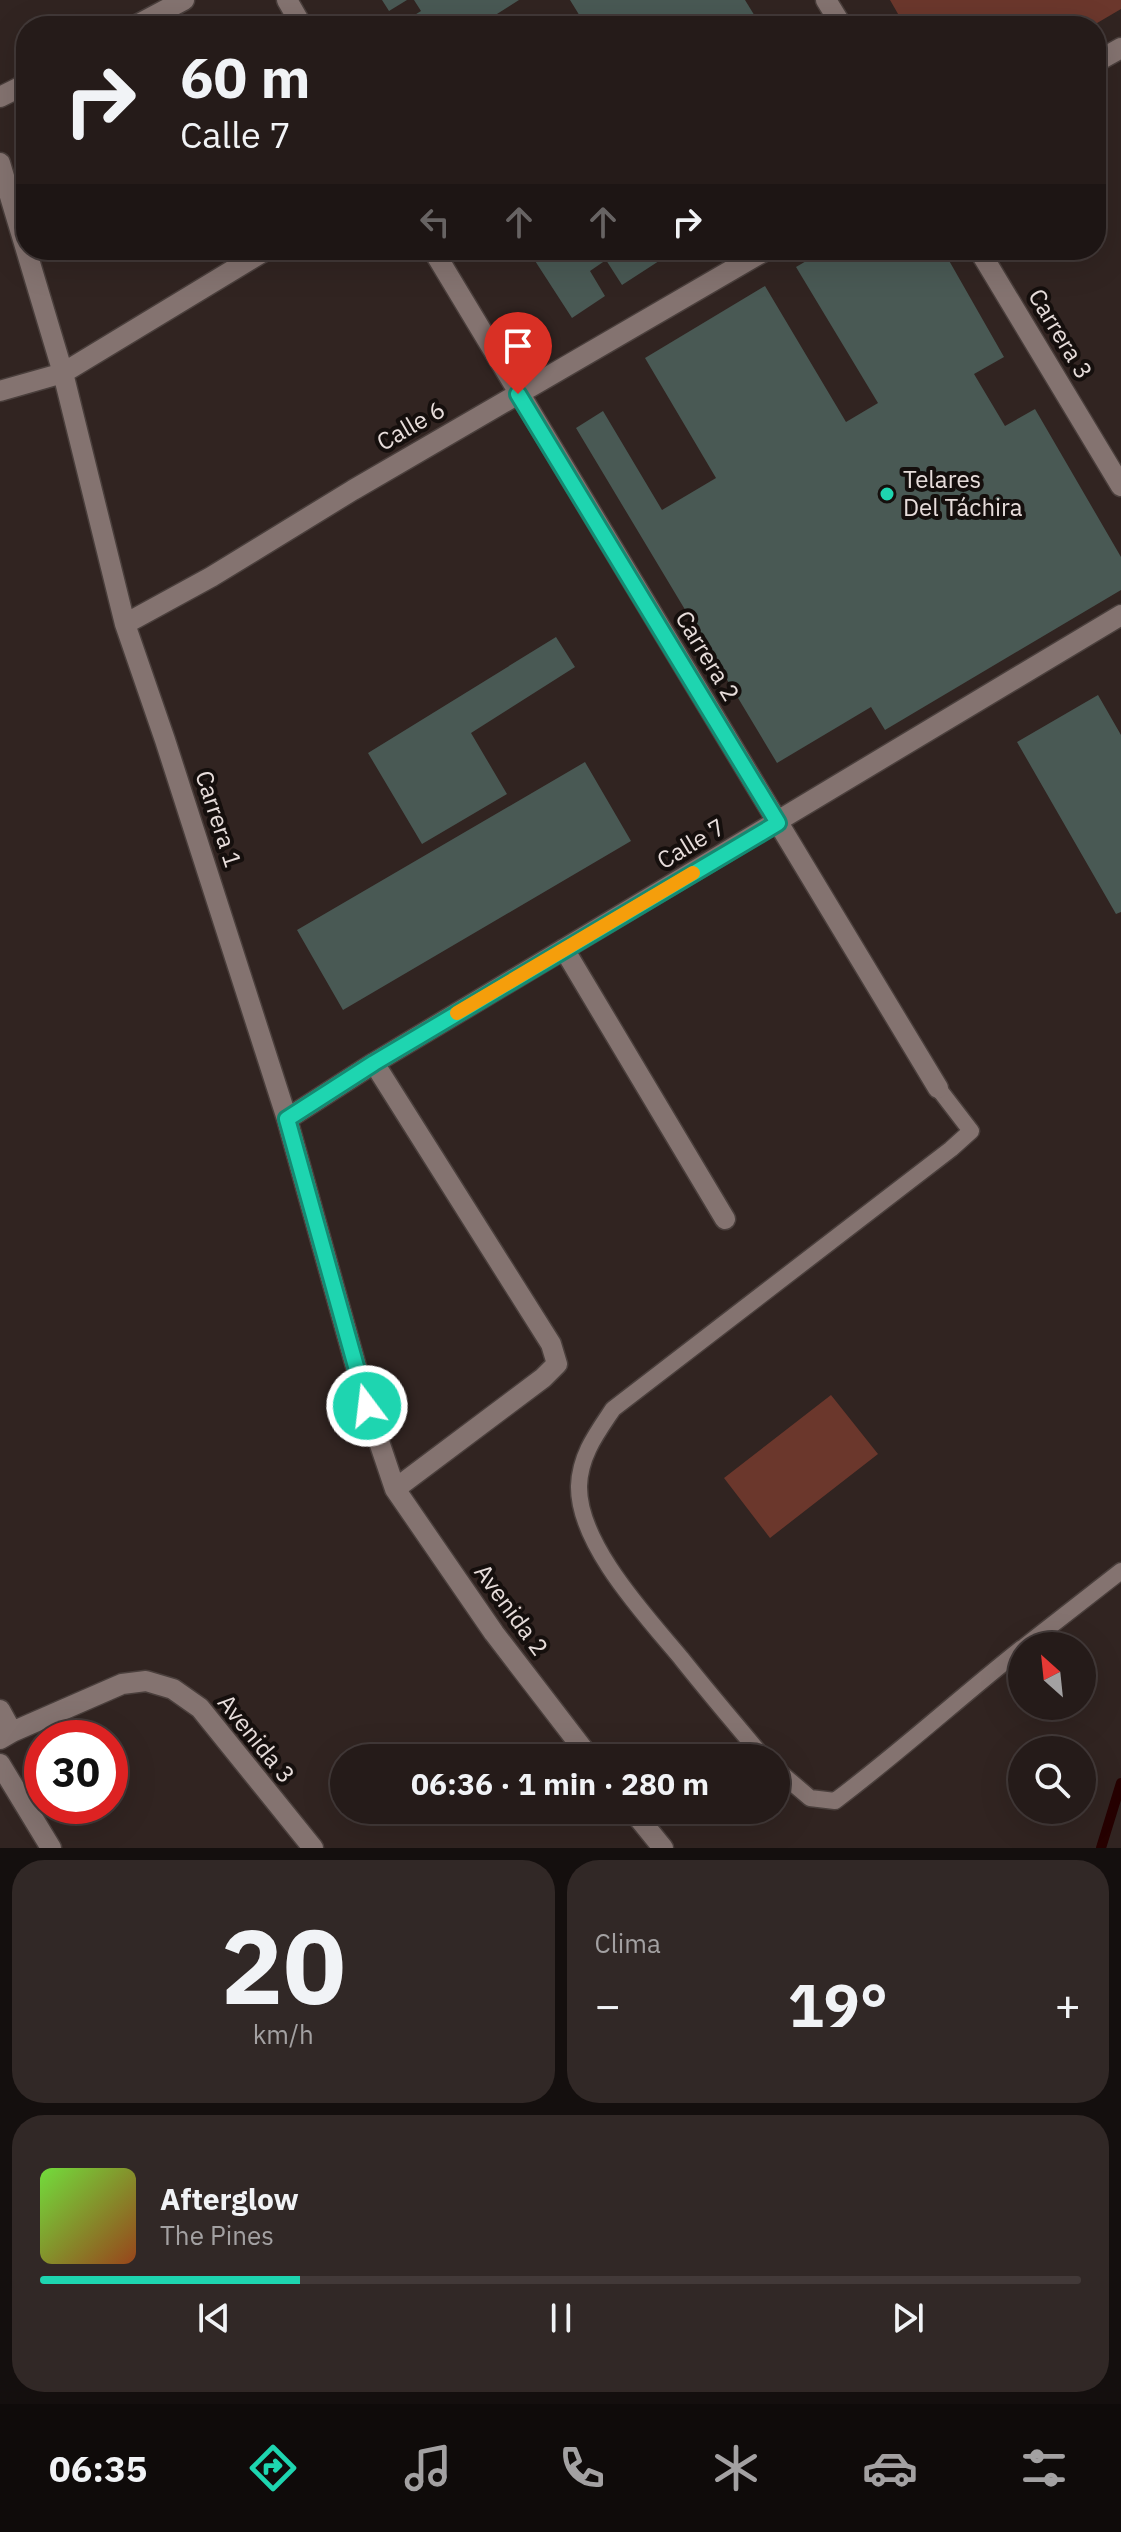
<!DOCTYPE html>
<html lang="es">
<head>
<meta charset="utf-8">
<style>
	body { margin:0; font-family:"IBM Plex Sans",sans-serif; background:#312826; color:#f1f3f6; height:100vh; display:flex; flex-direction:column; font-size:30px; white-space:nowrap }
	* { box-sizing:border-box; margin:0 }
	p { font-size:26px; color:#a3a1a2 }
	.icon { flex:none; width:44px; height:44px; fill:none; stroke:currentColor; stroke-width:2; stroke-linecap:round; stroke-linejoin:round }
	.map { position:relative; height:1848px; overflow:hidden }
	.sheet { display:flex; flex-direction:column; gap:12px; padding:12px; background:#140f0e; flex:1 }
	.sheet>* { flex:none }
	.guide { position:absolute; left:16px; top:16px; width:1090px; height:244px; border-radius:32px; box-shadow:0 8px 32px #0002,0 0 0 2px #423938; background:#251b19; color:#f1f3f6; overflow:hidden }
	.needle { width:52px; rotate:333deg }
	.fabs { position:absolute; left:1008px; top:1632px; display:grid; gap:16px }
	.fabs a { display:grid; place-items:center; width:88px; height:88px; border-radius:50%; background:#251b19; box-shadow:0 8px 32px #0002,0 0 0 2px #423938; font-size:40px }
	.speed { position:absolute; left:24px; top:1720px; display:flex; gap:16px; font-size:40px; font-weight:700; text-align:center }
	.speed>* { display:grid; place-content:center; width:104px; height:104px; border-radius:50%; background:#251b19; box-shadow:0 8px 32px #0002,0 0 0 2px #423938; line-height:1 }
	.speed .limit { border:12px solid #d22; background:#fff; color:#111 }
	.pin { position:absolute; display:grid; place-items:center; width:68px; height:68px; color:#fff; margin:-82px -34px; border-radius:50% 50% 50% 0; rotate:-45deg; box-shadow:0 0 8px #0007 }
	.pin .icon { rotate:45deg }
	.me { position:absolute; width:88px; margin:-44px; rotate:345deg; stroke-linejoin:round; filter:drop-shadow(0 0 6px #0008) }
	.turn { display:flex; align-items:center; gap:28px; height:168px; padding:0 32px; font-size:36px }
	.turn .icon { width:104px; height:104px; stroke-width:2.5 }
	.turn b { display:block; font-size:56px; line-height:68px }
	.lanes { display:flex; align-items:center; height:76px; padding:0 32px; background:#0003; justify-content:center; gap:40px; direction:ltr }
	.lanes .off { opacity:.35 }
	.big { font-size:60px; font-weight:700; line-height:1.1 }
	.sheet .tile { flex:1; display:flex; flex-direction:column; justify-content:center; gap:12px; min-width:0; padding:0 28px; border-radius:32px; background:#312826 }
	.sheet .dial { align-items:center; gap:0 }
	.dial b { font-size:104px; line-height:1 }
	.song { display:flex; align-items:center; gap:24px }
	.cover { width:96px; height:96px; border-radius:12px; background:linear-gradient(135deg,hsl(100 70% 55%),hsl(20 70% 35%)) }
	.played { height:8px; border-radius:4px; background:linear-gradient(90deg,#1ed5b0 25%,#423938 25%) }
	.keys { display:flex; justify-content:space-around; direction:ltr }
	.heat { display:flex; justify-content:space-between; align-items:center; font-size:44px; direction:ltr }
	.sheet .tiles { flex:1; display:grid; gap:12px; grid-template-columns:1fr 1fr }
	.tile:last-child { grid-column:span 2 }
	.trip { position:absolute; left:330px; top:1744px; width:460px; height:80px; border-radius:40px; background:#251b19; box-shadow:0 8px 32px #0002,0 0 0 2px #423938; font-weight:700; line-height:80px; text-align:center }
	.tabs { display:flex; height:128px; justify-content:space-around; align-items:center; background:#0f0b0a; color:#a3a1a2 }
	.tabs .icon { width:56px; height:56px }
	.tabs .current { color:#1ed5b0 }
	.tabs b { font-size:36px; color:#f1f3f6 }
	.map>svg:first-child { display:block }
</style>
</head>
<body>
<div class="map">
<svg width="1121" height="1848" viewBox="0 0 1121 1848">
	<rect width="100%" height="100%" fill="#312421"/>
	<!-- green -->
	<path fill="#6b372c" d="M890,0H1121V9L1092,26H905Z
		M831,1395L878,1454L770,1538L724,1478Z"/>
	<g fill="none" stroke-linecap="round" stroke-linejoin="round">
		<!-- stream -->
		<path stroke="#260100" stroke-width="10" d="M1101,1848L1121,1783"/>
	</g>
	<!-- building -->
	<path fill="#495954" d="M382,0H407L389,11Z
		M414,0H519L478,26H397L421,11Z
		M570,0H745L761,26H586Z
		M528,250H652L659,261L622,285L606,260L590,271L605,296L572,318Z
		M825,250H943L1004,357L974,374L1005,426L1035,409L1121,557V590L885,730L871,707L777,763L576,428L603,411L662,510L716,478L645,358L765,286L846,422L878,403L796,267Z
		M556,637L575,667L471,733L507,794L422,844L368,753Z
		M1098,695L1121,735V912L1116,914L1017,742Z
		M585,762L631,841L343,1010L297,930Z"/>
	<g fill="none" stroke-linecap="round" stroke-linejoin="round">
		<!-- lane casing -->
		<g stroke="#4a3f3c" stroke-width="19">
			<path id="lane" d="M1025,1646L1121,1571
				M764,1758C736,1725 708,1692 681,1658C646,1616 578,1544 579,1486C580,1455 597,1433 613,1409L951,1149L971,1131L938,1088
				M776,1769L810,1798L835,1801C899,1753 959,1698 1022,1648"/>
		</g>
		<!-- street casing -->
		<g stroke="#4a3f3c" stroke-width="23">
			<path id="street" d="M287,0L302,26
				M826,0L842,26
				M135,26L184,0
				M1096,62L1121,48
				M0,97L26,84
				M0,163L63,373L125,624L165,740L287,1119L367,1406L395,1489L494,1633L590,1758
				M433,250L938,1088
				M979,250L1121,486
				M0,391L63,373L266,250
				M125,624L211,577L353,490L766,250
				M564,949L725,1219
				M374,1063L551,1344L557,1364L543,1378L395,1489
				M287,1119L374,1063L1121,615
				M0,1710L12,1732
				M0,1739L12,1732L122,1684L146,1681L173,1689L200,1708L313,1848
				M0,1764L51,1848
				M632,1810L663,1848"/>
		</g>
		<!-- lane -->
		<use href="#lane" stroke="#847370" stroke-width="16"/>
		<!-- street -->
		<use href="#street" stroke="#847370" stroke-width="20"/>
	</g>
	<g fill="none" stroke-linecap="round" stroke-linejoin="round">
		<!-- route casing -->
		<g stroke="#148a72" stroke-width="20">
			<path id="route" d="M367,1406L287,1119L374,1063L778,823L518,394"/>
		</g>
		<!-- route -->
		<use href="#route" stroke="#1ed5b0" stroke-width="14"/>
		<!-- slow -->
		<path stroke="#f59e0b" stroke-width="14" d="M457,1013L693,873"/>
	</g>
	<!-- markers -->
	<circle fill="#1ed5b0" stroke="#150f0d" stroke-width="3" cx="887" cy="494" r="8"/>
	<g text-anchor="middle" stroke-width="8" stroke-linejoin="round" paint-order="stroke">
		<!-- street labels -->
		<g font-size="24" fill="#e7dddb" stroke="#150f0d">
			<text transform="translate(1060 334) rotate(59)" y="8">Carrera 3</text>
			<text transform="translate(411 426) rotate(-30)" y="8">Calle 6</text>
			<text transform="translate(707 656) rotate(59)" y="8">Carrera 2</text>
			<text transform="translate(218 819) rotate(72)" y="8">Carrera 1</text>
			<text transform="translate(691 844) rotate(-31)" y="8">Calle 7</text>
			<text transform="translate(511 1610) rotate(54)" y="8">Avenida 2</text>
			<text transform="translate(256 1739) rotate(51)" y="8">Avenida 3</text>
		</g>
		<!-- poi labels -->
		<g font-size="24" fill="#e7dddb" stroke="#150f0d" text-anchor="start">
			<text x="903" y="488">Telares<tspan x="903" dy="28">Del Táchira</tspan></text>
		</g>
	</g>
</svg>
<div class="fabs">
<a><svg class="needle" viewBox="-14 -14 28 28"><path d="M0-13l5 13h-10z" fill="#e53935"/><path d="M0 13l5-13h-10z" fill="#a3a1a2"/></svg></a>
<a><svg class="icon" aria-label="search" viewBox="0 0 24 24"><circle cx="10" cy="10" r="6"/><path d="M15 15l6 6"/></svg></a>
</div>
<div class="speed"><div class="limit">30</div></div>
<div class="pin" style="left:518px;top:394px;background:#d93025"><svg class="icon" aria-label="arrive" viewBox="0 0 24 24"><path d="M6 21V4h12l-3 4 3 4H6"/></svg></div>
<svg class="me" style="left:367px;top:1406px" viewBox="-20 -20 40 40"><circle r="17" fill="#1ed5b0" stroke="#fff" stroke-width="3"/><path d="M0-11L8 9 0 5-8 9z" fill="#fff"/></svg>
<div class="trip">06:36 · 1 min · 280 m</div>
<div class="guide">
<div class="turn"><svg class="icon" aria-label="right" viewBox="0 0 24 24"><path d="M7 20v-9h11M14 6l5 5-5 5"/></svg><div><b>60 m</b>Calle 7</div></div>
<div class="lanes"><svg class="icon off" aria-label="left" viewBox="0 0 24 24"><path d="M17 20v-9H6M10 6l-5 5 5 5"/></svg><svg class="icon off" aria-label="ahead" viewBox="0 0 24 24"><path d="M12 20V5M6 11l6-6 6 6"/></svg><svg class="icon off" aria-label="ahead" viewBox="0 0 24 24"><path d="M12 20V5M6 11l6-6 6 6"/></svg><svg class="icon" aria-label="right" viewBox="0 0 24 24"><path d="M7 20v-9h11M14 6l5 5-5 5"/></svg></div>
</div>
</div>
<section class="sheet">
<div class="tiles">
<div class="tile dial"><b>20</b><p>km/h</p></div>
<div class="tile"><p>Clima</p>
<div class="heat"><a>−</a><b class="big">19°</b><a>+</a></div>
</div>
<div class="tile">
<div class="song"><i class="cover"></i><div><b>Afterglow</b><p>The Pines</p></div></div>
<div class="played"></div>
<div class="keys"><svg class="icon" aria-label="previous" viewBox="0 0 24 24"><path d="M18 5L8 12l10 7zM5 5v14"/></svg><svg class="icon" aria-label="pause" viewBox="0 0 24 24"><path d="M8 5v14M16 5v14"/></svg><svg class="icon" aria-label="next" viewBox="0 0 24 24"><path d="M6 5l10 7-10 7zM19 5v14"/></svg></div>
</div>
</div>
</section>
<nav class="tabs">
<b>06:35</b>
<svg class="icon current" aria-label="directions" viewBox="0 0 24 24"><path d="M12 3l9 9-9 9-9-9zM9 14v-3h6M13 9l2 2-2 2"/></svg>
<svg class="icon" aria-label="music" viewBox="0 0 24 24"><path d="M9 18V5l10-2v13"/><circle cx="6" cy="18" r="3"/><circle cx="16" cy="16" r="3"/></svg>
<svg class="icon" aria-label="phone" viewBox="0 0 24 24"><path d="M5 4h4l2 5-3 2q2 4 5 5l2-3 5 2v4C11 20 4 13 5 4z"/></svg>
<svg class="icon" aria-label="climate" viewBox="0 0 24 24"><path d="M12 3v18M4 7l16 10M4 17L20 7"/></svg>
<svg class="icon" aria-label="car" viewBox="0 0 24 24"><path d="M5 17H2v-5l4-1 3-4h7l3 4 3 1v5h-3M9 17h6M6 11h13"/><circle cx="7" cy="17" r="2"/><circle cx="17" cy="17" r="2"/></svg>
<svg class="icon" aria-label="filters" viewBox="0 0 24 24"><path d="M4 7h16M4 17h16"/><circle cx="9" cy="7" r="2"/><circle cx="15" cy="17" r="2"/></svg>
</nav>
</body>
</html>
